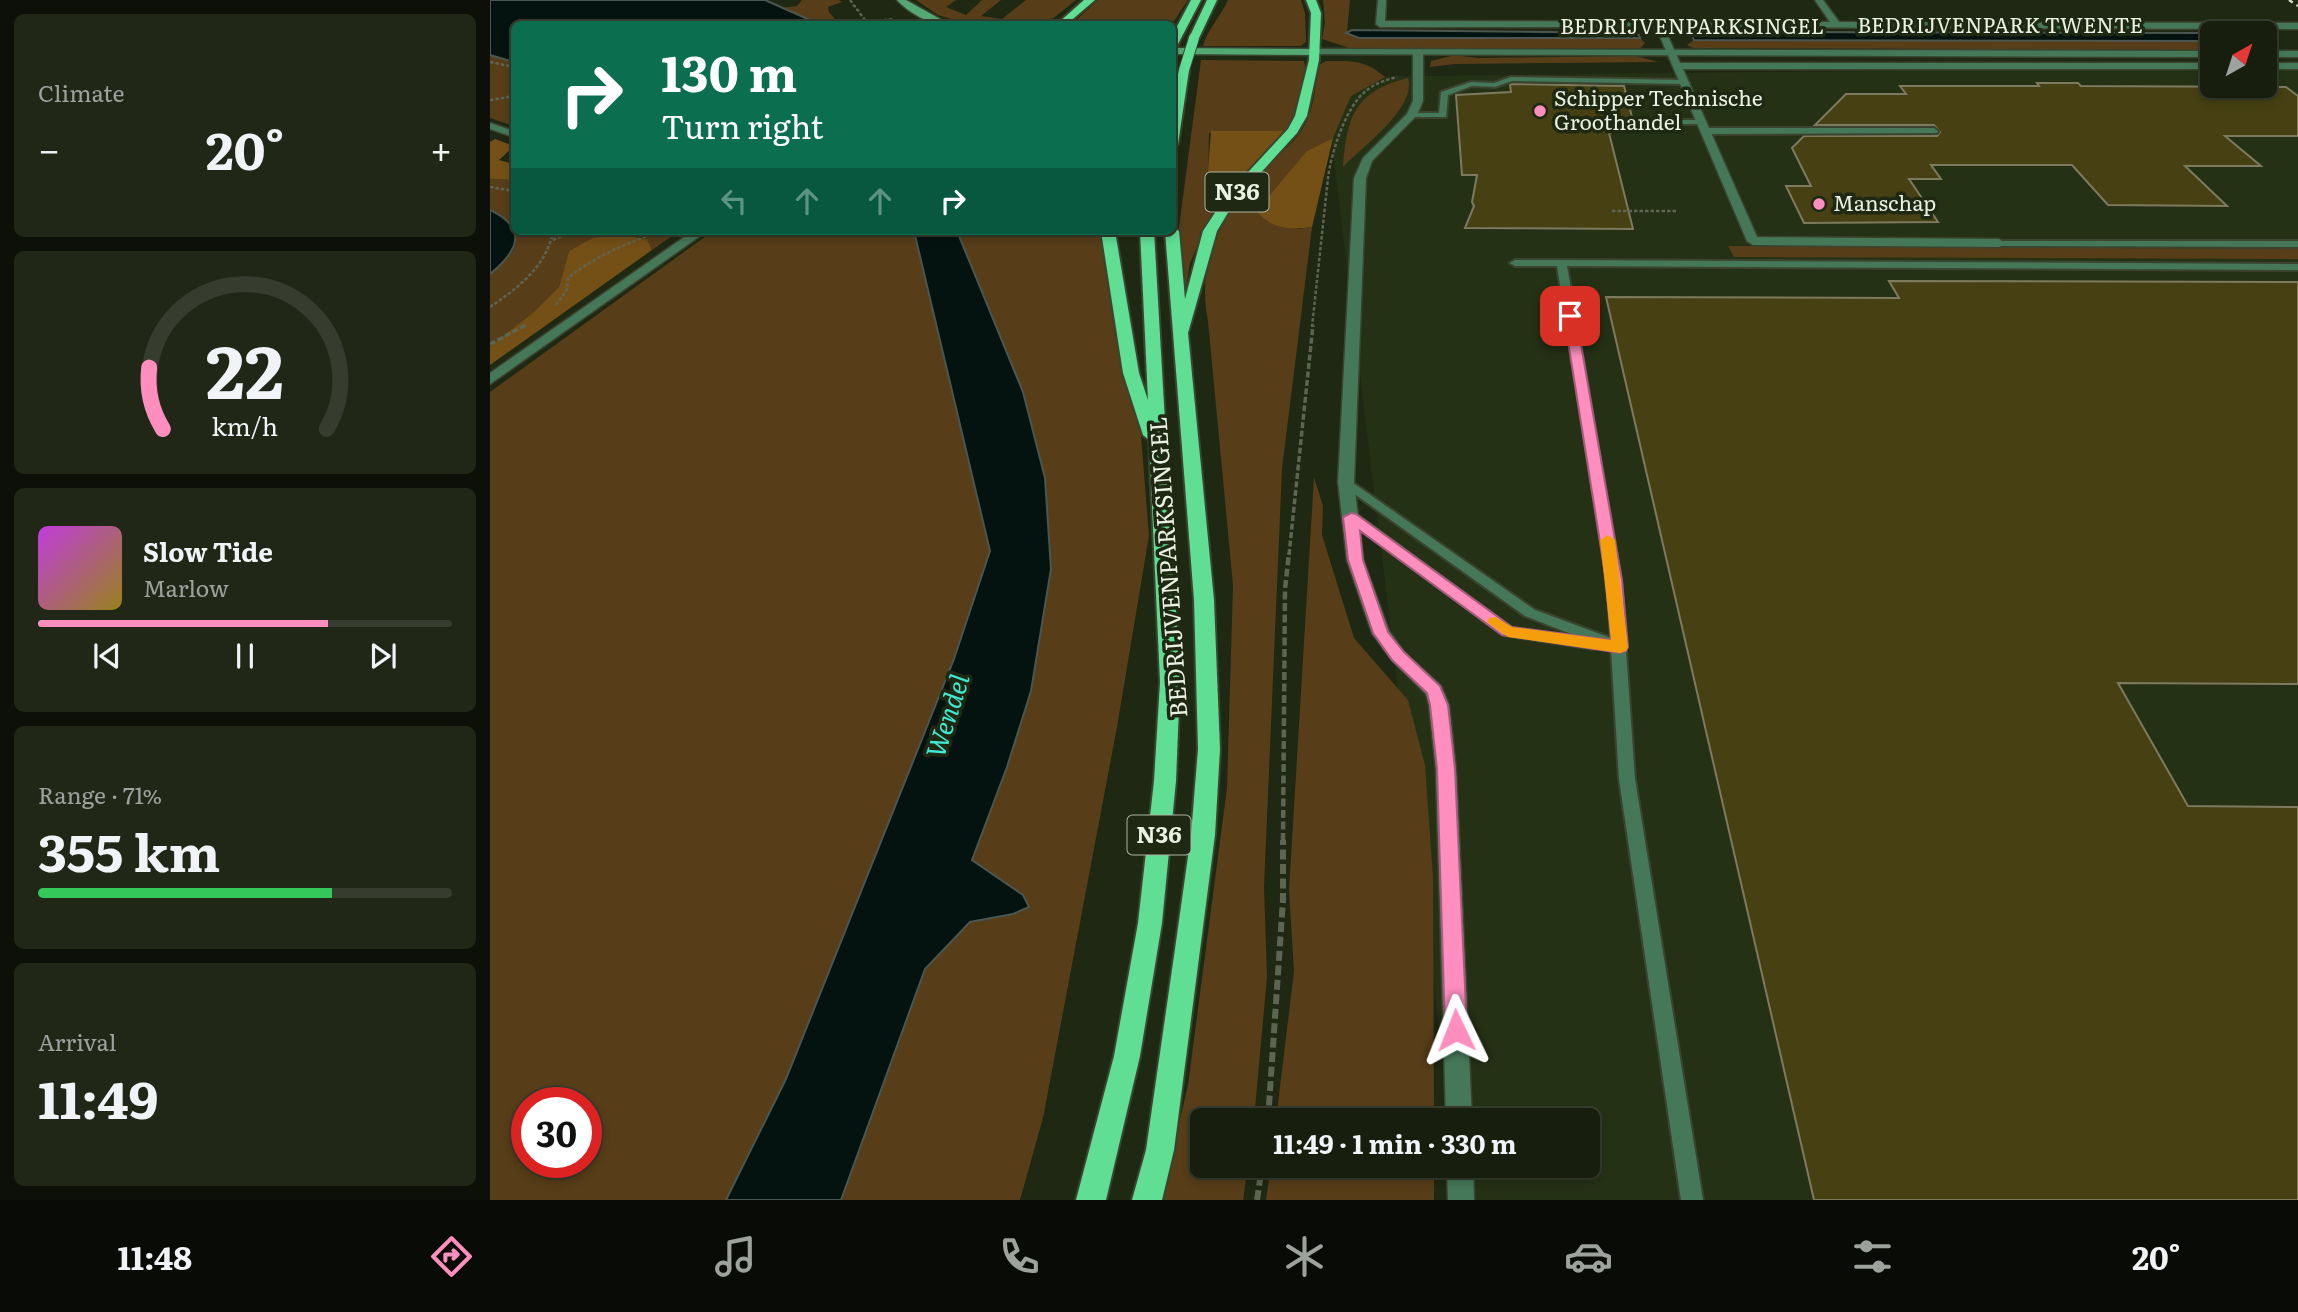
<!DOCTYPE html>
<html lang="en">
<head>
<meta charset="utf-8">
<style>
	body { margin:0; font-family:Literata,serif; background:#202717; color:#f1f3f6; height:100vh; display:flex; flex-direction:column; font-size:26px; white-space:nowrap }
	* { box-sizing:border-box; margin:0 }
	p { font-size:23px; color:#9ea29e }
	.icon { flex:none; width:38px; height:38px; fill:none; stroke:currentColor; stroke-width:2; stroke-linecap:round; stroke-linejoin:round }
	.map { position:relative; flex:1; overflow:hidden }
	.drawer { display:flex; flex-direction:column; gap:14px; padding:14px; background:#0d1008; width:490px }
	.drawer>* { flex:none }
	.guide { position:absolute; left:21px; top:21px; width:665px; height:214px; border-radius:10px; box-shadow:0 4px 10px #0003,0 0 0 2px #363c2e; background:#0b6e4f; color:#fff; overflow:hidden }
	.needle { width:46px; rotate:39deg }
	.fabs { position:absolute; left:1710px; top:21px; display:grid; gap:14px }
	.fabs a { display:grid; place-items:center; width:77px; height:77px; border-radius:10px; background:#171e0e; box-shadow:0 4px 10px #0003,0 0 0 2px #363c2e; font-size:35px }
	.speed { position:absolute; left:21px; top:1087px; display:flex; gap:14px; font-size:35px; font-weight:700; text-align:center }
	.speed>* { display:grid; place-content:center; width:91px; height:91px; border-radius:50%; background:#171e0e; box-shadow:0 4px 10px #0003,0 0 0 2px #363c2e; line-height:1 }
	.speed .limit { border:10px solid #d22; background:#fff; color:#111 }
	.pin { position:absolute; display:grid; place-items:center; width:60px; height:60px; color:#fff; margin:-30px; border-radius:14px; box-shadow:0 4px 10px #0006 }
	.me { position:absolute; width:77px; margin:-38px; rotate:358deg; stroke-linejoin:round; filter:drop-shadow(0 0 5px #0008) }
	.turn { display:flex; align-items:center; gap:24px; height:147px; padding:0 35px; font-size:32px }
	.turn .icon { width:91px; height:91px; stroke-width:2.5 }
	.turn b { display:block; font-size:49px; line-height:60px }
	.lanes { display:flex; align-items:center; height:66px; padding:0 35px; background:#0003; justify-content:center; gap:35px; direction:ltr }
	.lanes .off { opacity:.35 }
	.big { font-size:52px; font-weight:700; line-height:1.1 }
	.drawer .card { flex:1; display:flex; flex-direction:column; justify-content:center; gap:10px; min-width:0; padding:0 24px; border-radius:10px; background:#202717 }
	.drawer .dial { align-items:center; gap:0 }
	.dial svg { height:182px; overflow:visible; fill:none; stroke:#363c2e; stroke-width:7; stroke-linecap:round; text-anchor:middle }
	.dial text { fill:#f1f3f6; stroke:none }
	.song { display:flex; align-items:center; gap:21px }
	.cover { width:84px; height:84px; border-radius:10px; background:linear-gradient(135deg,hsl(290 70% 55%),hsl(50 70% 35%)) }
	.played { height:7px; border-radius:4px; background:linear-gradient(90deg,#fe8ebe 70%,#363c2e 70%) }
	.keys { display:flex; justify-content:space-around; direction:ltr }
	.heat { display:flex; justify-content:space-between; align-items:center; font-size:38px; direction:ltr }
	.charge { height:10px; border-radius:5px; background:linear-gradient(90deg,#34c759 71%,#363c2e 0) }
	.trip { position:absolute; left:700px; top:1108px; width:410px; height:70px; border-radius:10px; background:#171e0e; box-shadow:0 4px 10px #0003,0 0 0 2px #363c2e; font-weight:700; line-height:70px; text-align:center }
	.menu { display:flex; height:112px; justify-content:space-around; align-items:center; background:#090c06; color:#9ea29e }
	.menu .icon { width:49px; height:49px }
	.menu .active { color:#fe8ebe }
	.menu b { font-size:32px; color:#f1f3f6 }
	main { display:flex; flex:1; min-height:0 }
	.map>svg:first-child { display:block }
</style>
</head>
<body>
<main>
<section class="drawer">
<div class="card"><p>Climate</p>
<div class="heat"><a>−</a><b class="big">20°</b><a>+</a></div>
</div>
<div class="card dial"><svg viewBox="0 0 100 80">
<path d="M14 69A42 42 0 1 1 86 69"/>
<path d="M14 69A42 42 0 0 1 8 42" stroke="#fe8ebe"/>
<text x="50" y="56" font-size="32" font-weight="700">22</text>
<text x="50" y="72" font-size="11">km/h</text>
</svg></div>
<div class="card">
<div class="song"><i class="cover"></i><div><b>Slow Tide</b><p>Marlow</p></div></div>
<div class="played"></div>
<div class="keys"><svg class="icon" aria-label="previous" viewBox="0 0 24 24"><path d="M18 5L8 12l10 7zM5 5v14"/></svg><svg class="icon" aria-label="pause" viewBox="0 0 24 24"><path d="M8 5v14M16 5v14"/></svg><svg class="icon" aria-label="next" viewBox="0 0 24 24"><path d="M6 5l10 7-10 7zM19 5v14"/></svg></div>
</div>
<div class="card"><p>Range · 71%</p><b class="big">355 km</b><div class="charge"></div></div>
<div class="card"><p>Arrival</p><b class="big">11:49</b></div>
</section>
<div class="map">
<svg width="1808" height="1200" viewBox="0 0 1808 1200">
	<rect width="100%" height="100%" fill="#1f2812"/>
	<!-- built -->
	<path fill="#253115" d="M1775,66H1808V1200H970L966,1166H1097V1120H960L834,77L1722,67V86H1774Z"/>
	<!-- green -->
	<path fill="#573d18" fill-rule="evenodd" d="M312,0H349L352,2L338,7L339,12L349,24H329L290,8L307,6Z
		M426,0H466L456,7L476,15L492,0H511L491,16L512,19L536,0H586L556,24H477L448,15Z
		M608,0H698L682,24H582Z
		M738,0H811L815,13L816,42L811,46H713C717,30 731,16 738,0Z
		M833,0H860L857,33L869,38H1150L1155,43L1151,48H859L832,39L835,23Z
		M1204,40L1722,41V50L1203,48L1197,45Z
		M0,55L24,62V126L0,118Z
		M965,55L988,58L1146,56L1168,62L965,64L940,67L941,61Z
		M711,60L814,61C819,83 808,114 797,131L719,133L718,201L726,204L700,263L694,301L689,227Z
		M836,61C862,61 874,59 895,77L861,96L843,138L817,151L807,229L822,227L792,469L774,887L777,977L764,1120H712V1166H758L753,1200H671L698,1085L737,788L743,585L718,321C705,254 736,210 780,163C790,153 806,141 813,128C824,109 826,87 827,66Z
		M918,78C927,108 872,147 853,167C857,116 865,91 918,78Z
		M0,179L24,180V230L16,220L0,210Z
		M25,231H189L162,250L157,239C128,230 105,238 79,251L69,287L45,311L0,346V274C13,263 31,250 25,231Z
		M223,231H424L500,551L464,659L296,1079L236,1200H0V392ZM37,1102H96V1162H37Z
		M467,231H614L648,398L659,536L627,727L553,1118L530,1200H351L435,969L480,922L523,914L533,895L482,860L517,767L561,570L555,478L533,392Z
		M1238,246L1808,249V259L1244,257Z
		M824,477L833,506L832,535L864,638L918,700L935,765L943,877L944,1120H786L804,971L799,890Z
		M781,1166H944V1200H776Z"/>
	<!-- forest -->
	<path fill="#745017" d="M721,131H797L726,204L718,201L716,198Z
		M843,138L822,227C801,230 783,229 768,213L770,207L817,151Z
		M5,139L24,146L9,160L24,164V180L0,179V142Z
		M131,235L157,239L162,250L0,365V346L45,311L69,287L79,251L103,238Z"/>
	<!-- water -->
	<path fill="#051310" stroke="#4a564f" stroke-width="2" d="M0,0H275L329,24H24V62L0,55Z
		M862,30L1142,33L1149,35L1150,38H869L856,33Z
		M1201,33L1236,32L1723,33L1722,41L1204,40Z
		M0,210C39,229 28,251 0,274Z
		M424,231H467L533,392L555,478L561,569L541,691L517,767L482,860L533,895L539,907L523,914L480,922L435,969L351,1200H236L296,1079L464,659L500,551Z"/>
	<!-- building -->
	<path fill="#464012" stroke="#7d7a5f" stroke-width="2" d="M1547,83H1588L1591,86L1796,87L1808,96V136H1735L1771,166H1695L1737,206L1618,205L1582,165H1441L1451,179H1419L1448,222L1314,223L1296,186H1321L1302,148L1314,136H1447L1450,132L1444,125H1325L1356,94H1416L1410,86H1549Z
		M1022,84L1134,86L1142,117L1137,120L1140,127L1119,133L1143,229L975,228L984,206L982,202L987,175H972L966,95L1021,92L1020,85Z
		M1399,281L1808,282V684L1628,683L1698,806L1808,807V1200H1324L1116,297L1409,298Z"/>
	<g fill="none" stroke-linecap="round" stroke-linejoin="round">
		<!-- service casing -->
		<g stroke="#3b442f" stroke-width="4">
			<path id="service" d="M1021,77L1195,80L1199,82L1195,84L1022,81L1005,87L982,86L958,95L956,117H922L918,115L922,113H949L951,92L981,82L1004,83Z
				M1140,120H1212L1216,122L1212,124H1140Z
				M1444,128L1448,131L1447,133L1216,134L1212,131L1216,128Z
				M1506,241H1808V247L1509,246L1506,245Z
				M1072,260L1808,264V270L1077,266L1131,580L1145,779L1213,1200H1191L1129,779L1121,649L1111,645L1104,649L1013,635L854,517L856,514H866L1022,628L1089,637L1035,616L852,485L850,482L852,479L856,478L1045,610L1121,638L1117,580L1067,266H1025L1020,263L1025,260Z"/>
		</g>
		<!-- minor casing -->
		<g stroke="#3b442f" stroke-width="3">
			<path id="minor" d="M888,0H896L895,21L1340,22L1325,0H1333L1349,22L1808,23V29L1174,27L1190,63H1722V69H1193L1267,237L1509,239L1515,243L1509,247L1263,245L1257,241L1166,27H890L886,24Z
				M928,49L933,52V101L927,115L882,161L876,178L864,482L873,560L899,631L914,652L951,686L959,705L966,770L982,1120H956L946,770L939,705L936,694L902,660L882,633L857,560L848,482L864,178L873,158L917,114L923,101V52Z
				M1774,63H1808V69H1774Z
				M0,123L24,131V137L0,129Z
				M203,231H217L0,384V373Z
				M957,1166H983L984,1200H958Z"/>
		</g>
		<!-- tertiary casing -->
		<g stroke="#3b442f" stroke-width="3">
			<path id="tertiary" d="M825,49L1722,51V57L822,54L820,52Z
				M1774,51H1808V57H1774Z"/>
		</g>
		<!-- secondary casing -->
		<g stroke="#3b442f" stroke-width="3">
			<path id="secondary" d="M407,0H416L459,24C441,26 419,13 407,0Z
				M682,48L825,49L830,52L825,55L682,54Z"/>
		</g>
		<!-- trunk casing -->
		<g stroke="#3b442f" stroke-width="4">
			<path id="trunk" d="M594,0H605L577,24H567Z
				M701,0H711L687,46L682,49V36Z
				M717,0H727L709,38L700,40L699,38Z
				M816,0H826L831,13L829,60L817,116L807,133L745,201L727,231L698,333L724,600L730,749L725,835L684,1150L672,1200H642L656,1150L685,949L701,835L708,749L704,600L675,231H682V227L689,231L695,299L713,231L736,196L798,129L805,116L819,60L821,13Z
				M694,67L699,70L688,144L682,147V100L689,70Z
				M611,231H625L649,373L658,400L650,231H664L690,682L686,781L672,923L650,1056L616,1200H586L624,1056L648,923L664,781L670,682L659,440L653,435L633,373Z"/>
		</g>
		<!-- path-far3 -->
		<path stroke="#5d6552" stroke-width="2.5" stroke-dasharray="3.5 2" stroke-linecap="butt" d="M360,0L378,24
			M377,22L404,19
			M0,62L24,67
			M0,100L24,96
			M0,187L24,191
			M1122,211H1187
			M63,240L84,231
			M66,305L77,289L78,278C105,256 138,243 170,231
			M0,307C28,288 57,266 63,231
			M32,327L36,325
			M822,327L838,178C841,153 856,106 876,91C885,83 896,80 907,77"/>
		<!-- path-far2 -->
		<path stroke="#5d6552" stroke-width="3.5" stroke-dasharray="6 2.5" stroke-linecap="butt" d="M0,344L36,325
			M799,555L823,325"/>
		<!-- path-far1 -->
		<path stroke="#5d6552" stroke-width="4.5" stroke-dasharray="8 3.5" stroke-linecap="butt" d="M793,841L795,589L799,553"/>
		<!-- path -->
		<path stroke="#5d6552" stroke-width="6" stroke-dasharray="10 4.5" stroke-linecap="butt" d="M778,1120L793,900V840
			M767,1200L772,1166"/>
		<!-- service -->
		<use href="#service" fill="#457858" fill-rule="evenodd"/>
		<!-- minor -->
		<use href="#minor" fill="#457858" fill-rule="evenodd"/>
		<!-- tertiary -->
		<use href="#tertiary" fill="#457858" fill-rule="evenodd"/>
		<!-- secondary -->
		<use href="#secondary" fill="#53a874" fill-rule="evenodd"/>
		<!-- trunk -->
		<use href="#trunk" fill="#5fde94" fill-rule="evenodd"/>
		<!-- rail -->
		<path stroke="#d2d9ca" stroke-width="2.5" stroke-dasharray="4.5 4.5" stroke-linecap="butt" d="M1799,0L1808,6"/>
		<!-- trunk-bridge casing -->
		<g stroke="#3b442f" stroke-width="12" stroke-linecap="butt">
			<path id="trunk-bridge" d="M694,70L704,38"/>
		</g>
		<!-- trunk-bridge -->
		<use href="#trunk-bridge" stroke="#5fde94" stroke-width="10"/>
	</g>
	<!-- route -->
	<path fill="#fe8ebe" stroke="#a55c7c" stroke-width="2" d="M1080,312L1086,316L1132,580L1138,647L1136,651L1130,653L1012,635L870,531L873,560L898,632L914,652L950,686L958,705L965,769L977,1030L974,1037L966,1040L958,1037L955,1030L947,769L940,705L937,693L902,660L883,633L858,560L853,517L861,513L866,514L1022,627L1121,640L1116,580L1074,316Z"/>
	<!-- slow -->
	<path fill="#f59e0b" d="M1118,535L1125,540L1138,647L1136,651L1130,653L1018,637L997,622L999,618L1005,617L1022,627L1121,640L1110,540Z"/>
	<!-- markers -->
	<g fill="#fe8ebe" stroke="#1f2812" stroke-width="2.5">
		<circle cx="1050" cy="111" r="7"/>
		<circle cx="1329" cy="204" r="7"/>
	</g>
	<g text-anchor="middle" stroke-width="7" stroke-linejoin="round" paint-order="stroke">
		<!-- far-street labels -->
		<g font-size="21" fill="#eaf1e3" stroke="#1f2812">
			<text x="1510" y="33">BEDRIJVENPARK TWENTE</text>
			<text x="1202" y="34">BEDRIJVENPARKSINGEL</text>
		</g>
		<!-- far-poi labels -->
		<g font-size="21" fill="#eaf1e3" stroke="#1f2812" text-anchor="start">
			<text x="1064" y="106">Schipper Technische<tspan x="1064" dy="24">Groothandel</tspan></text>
			<text x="1343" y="211">Manschap</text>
		</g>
		<!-- shield labels -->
		<g fill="#1f2812" stroke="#adb5a4" stroke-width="2">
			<rect x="715.5" y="172.5" width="63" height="39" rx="5"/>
			<rect x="637.5" y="815.5" width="63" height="39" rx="5"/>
		</g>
		<g font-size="23" font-weight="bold" fill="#eaf1e3">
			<text x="747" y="200">N36</text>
			<text x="669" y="843">N36</text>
		</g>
		<!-- street labels -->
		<g font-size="24" fill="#eaf1e3" stroke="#1f2812">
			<text transform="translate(679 567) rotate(-94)" y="8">BEDRIJVENPARKSINGEL</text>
		</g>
		<!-- water labels -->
		<g font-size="26" font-style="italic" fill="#41e9d2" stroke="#1f2812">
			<text transform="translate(458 716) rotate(-72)" y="9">Wendel</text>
		</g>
	</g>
</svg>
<div class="fabs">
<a><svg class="needle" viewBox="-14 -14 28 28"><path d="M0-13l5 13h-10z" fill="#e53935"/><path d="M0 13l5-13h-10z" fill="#9ea29e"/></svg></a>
</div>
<div class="speed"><div class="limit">30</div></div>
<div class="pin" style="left:1080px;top:316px;background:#d93025"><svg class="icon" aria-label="arrive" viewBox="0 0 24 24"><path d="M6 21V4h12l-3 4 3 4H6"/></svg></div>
<svg class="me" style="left:966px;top:1030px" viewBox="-20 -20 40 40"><path d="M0-17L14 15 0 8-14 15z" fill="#fe8ebe" stroke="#fff" stroke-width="4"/></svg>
<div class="trip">11:49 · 1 min · 330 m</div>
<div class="guide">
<div class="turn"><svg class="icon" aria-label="right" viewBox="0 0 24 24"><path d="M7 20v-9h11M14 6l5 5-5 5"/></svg><div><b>130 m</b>Turn right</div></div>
<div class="lanes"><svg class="icon off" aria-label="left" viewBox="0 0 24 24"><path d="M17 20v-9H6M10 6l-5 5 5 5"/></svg><svg class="icon off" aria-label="ahead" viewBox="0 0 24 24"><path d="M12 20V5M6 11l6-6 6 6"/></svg><svg class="icon off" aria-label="ahead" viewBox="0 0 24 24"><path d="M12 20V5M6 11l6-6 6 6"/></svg><svg class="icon" aria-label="right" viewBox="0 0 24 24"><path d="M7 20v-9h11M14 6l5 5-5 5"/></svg></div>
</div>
</div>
</main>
<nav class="menu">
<b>11:48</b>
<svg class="icon active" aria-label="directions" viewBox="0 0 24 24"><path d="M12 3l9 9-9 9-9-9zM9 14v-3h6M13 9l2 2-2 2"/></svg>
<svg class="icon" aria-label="music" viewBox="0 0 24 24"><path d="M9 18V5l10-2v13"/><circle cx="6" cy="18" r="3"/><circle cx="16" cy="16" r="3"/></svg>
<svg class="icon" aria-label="phone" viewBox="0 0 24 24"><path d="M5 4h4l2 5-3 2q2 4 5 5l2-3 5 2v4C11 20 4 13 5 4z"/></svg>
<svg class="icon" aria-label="climate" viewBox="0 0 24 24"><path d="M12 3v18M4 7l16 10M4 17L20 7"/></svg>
<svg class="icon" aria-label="car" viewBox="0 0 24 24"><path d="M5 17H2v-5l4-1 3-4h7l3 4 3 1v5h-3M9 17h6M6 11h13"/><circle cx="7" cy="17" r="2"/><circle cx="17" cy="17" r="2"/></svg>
<svg class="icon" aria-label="filters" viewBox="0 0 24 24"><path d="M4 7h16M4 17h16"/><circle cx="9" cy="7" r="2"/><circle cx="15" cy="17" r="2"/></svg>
<b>20°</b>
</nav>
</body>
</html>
